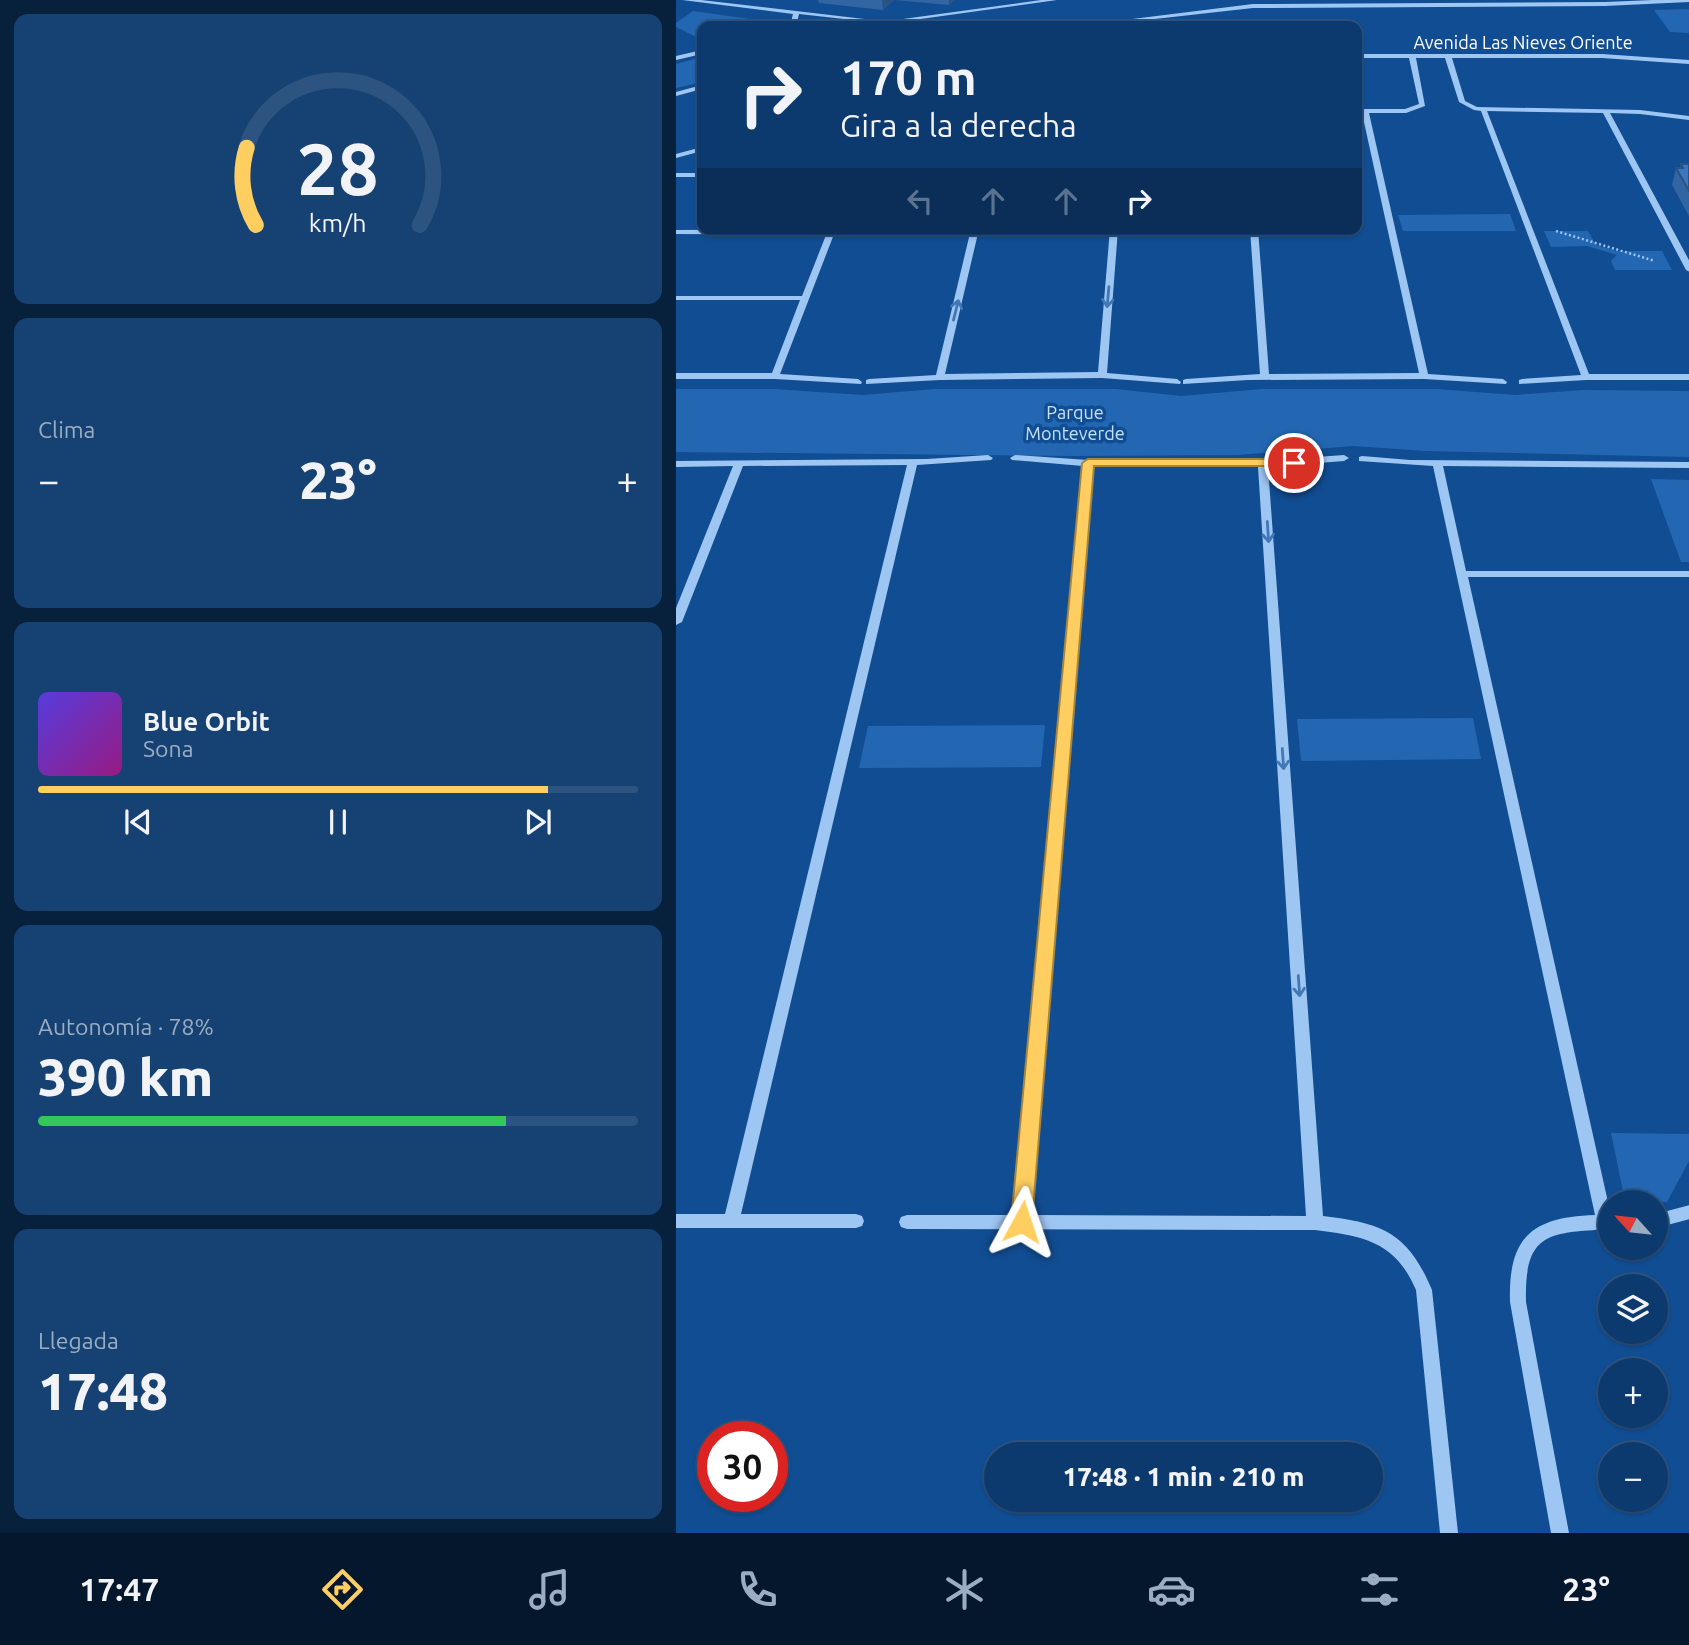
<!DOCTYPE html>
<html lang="es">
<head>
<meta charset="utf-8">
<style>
	body { margin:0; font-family:Ubuntu,sans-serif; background:#164173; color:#f1f3f6; height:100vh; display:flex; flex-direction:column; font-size:26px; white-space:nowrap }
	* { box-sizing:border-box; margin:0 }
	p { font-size:23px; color:#9aadc2 }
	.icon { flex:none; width:38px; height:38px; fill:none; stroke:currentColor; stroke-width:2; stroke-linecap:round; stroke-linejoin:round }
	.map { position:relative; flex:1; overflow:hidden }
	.details { display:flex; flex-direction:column; gap:14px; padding:14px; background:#07203c; width:676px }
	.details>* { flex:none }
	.banner { position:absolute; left:21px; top:21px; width:665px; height:214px; border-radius:14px; box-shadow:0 2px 5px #0004,0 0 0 2px #2d5481; background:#0d3a6e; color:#f1f3f6; overflow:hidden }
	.needle { width:46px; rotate:297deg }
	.controls { position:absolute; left:922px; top:1190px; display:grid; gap:14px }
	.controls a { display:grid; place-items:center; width:70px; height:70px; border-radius:50%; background:#0d3a6e; box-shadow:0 2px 5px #0004,0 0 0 2px #2d5481; font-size:35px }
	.speed { position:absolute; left:21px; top:1421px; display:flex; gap:14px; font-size:35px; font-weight:700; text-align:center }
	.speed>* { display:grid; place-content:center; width:91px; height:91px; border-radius:50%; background:#0d3a6e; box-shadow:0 2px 5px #0004,0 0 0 2px #2d5481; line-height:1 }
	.speed .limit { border:10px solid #d22; background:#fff; color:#111 }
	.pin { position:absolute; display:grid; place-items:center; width:60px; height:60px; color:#fff; margin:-30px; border:4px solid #fff; border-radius:50%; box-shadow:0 2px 7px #0007 }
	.me { position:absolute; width:77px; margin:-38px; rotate:5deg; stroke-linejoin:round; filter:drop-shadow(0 0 5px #0008) }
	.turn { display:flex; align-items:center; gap:24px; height:147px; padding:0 28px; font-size:32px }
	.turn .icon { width:91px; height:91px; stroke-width:2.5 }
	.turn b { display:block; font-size:49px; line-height:60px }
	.lanes { display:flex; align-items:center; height:66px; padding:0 28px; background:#0003; justify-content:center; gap:35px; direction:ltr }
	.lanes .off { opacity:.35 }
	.big { font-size:52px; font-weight:800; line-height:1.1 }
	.details .widget { flex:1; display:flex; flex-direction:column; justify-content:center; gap:10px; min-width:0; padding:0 24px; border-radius:14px; background:#164173 }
	.details .dial { align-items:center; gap:0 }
	.dial svg { height:182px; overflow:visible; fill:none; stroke:#2d5481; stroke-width:7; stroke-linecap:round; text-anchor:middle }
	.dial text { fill:#f1f3f6; stroke:none }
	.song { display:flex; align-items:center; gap:21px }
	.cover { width:84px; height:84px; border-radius:10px; background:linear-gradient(135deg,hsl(250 70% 55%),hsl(310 70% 35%)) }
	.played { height:7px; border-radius:4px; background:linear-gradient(90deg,#ffce60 85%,#2d5481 85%) }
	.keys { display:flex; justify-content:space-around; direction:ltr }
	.heat { display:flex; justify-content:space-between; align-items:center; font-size:38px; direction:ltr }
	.charge { height:10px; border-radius:5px; background:linear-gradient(90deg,#34c759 78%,#2d5481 0) }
	.trip { position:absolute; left:308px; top:1442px; width:399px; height:70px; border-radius:35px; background:#0d3a6e; box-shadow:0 2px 5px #0004,0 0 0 2px #2d5481; font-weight:800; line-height:70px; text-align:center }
	.dock { display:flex; height:112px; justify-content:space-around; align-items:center; background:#05172c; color:#9aadc2 }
	.dock .icon { width:49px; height:49px }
	.dock .active { color:#ffce60 }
	.dock b { font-size:32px; color:#f1f3f6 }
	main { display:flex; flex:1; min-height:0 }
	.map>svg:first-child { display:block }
</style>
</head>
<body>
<main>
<section class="details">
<div class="widget dial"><svg viewBox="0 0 100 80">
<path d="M14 69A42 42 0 1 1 86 69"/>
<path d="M14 69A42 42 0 0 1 10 35" stroke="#ffce60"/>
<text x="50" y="56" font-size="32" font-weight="700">28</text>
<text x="50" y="72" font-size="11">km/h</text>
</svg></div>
<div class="widget"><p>Clima</p>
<div class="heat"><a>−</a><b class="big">23°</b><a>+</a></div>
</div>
<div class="widget">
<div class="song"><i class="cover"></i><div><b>Blue Orbit</b><p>Sona</p></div></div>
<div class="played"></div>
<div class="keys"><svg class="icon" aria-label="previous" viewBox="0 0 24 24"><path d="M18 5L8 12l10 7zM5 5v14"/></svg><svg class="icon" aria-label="pause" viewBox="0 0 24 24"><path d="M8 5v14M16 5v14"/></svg><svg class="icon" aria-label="next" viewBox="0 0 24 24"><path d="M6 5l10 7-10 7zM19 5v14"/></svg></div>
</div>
<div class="widget"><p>Autonomía · 78%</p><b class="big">390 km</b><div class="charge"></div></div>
<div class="widget"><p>Llegada</p><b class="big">17:48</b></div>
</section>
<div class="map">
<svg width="1014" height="1533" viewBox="0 0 1014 1533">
	<rect width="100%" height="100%" fill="#114d93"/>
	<!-- green -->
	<path fill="#2367b3" d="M1013,9V33L994,32L978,10Z
		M17,11L103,23L102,26H26V40L0,27V23Z
		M26,57V82L0,88V64Z
		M834,214L840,231H727L722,215Z
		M868,231H912L920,245L941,251H986L996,270H939L935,261L941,255L911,246L875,247Z
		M0,389H98L187,395L259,389H440L505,396L586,389H761L839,395L907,390L1013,391V457L750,451L677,446L561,455L398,456L0,452Z
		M975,479L1013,480V562H1005Z
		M797,718L805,759L625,761L621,719Z
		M369,725L365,767L183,768L192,726Z
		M935,1133L1013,1134V1161L991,1202L949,1201Z"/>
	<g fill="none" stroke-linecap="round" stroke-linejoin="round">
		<!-- path -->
		<path stroke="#9ec6f3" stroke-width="2.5" stroke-dasharray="2 2.5" stroke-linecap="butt" d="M880,231L979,261"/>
		<!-- minor -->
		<path fill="#9ec6f3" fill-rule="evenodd" d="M6,0H25L248,26H231L123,14L120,26H114L117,14Z
			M365,0H381L230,21L227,19Z
			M977,0H1014V2L929,6L577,8L416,26H400L577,4L929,2Z
			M521,24H567L570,26H518Z
			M26,50V54L0,60V56Z
			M681,54H926L1014,60V64L926,58H776L789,101L801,107L964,110L1014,116V120L964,114L934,113L1014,262V272L1010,270L927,113L811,111L913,374H1014V380H910L843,384V380L846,379L905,375L805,111L798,110L783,102L769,58H740L749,106L730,113H693L752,374L827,379L831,382L830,384L748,379L572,380L507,384V380L510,379L584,374L574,229H582L593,374L743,373L686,113L681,111L684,109H729L743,104L733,58H681Z
			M26,85V89L0,96V92Z
			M26,147V151L0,158V154Z
			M0,173H26V177H0Z
			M152,229H160L104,374L182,379L186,382L185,384L99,379H0V373H96L124,300H0V296H126L150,235L0,234V230Z
			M295,229H303L269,374L422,372L434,229H442L431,373L501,379L505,382L504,384L426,378L264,380L190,384V380L193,379L260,375Z
			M312,455L317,458L315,460L241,465L65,1214H180L186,1216L188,1221L186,1226L180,1228H0V1214H49L231,465L67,466L6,622L0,625V608L57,466L0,467V461L251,459Z
			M339,455L412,460L587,461L668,455L673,458L668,461L592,467L647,1216C707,1223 732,1233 756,1290L782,1533H764L740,1290C719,1241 687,1236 639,1230L231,1229L225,1227L223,1222L225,1217L231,1215H339L407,466L336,460L334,458ZM417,466L582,467L630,1216L355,1215Z
			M686,456L734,460L1014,462V468L767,466L790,571H1014V577H792L934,1211V1229C874,1233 848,1231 850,1302L893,1533H875L834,1302C832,1237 856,1217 919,1215L757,466L683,461V457Z
			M1014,1205V1219L980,1228V1214Z"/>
	</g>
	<!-- wall -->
	<path fill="#3266a2" d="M142,0H279L273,5L218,0L207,10L143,3Z
		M1005,164H1013V216L996,185L1000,168H1004Z"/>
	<!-- shaded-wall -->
	<path fill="#295384" d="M206,0H218L207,10Z
		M273,0H279L273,5Z"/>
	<!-- building -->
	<path fill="#3a77bc" stroke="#295384" stroke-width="2" d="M1005,164H1013V191L1000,168H1007Z"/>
	<!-- one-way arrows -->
	<defs><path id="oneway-shaft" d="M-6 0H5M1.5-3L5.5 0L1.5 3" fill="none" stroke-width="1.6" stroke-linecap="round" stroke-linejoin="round" transform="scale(1.75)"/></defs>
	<g stroke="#4277b5">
		<use href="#oneway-shaft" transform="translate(432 297) rotate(95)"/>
		<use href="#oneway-shaft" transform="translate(280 310) rotate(-76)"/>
		<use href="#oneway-shaft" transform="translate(592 532) rotate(86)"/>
		<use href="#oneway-shaft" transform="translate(607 759) rotate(86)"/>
		<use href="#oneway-shaft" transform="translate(623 986) rotate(86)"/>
	</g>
	<!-- route -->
	<path fill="#ffce60" stroke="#a6863e" stroke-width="2" d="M618,459L624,463L622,466H418L356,1222L353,1229L346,1232L339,1229L335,1222L406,463L412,459Z"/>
	<g text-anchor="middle" stroke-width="7" stroke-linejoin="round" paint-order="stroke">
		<!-- far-street labels -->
		<g font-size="18" fill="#fff" stroke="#114d93">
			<text x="847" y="49">Avenida Las Nieves Oriente</text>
		</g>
		<!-- far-park labels -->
		<g font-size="18" fill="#c6e0fd" stroke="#114d93">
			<text x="399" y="419">Parque<tspan x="399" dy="21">Monteverde</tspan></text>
		</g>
	</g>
</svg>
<div class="controls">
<a><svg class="needle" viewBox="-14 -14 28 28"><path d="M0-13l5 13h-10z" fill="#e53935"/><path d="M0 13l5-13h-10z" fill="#9aadc2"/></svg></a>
<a><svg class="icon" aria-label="layers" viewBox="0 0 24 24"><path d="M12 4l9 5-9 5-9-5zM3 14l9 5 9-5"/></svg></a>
<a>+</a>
<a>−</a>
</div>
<div class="speed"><div class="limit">30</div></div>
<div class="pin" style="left:618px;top:463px;background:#d93025"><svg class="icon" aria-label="arrive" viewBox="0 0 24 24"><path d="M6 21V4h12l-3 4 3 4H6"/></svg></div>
<svg class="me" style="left:346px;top:1222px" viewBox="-20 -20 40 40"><path d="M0-17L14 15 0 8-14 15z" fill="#ffce60" stroke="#fff" stroke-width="4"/></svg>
<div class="trip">17:48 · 1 min · 210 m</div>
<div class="banner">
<div class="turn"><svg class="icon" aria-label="right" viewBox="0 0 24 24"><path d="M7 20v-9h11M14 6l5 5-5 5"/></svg><div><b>170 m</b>Gira a la derecha</div></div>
<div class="lanes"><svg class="icon off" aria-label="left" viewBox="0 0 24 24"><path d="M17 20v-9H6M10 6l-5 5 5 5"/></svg><svg class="icon off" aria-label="ahead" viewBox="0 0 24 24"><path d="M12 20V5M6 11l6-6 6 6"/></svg><svg class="icon off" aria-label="ahead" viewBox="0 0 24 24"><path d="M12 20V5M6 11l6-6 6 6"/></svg><svg class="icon" aria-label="right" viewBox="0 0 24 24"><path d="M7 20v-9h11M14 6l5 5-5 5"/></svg></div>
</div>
</div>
</main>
<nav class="dock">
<b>17:47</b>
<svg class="icon active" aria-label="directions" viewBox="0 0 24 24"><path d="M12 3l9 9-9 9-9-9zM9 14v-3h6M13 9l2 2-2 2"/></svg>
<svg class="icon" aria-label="music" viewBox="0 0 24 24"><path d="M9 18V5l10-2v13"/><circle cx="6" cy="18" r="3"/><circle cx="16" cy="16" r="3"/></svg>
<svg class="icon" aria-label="phone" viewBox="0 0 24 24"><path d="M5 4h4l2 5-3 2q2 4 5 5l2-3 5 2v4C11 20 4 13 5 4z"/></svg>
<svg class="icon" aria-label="climate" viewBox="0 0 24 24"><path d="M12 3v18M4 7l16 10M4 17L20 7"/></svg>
<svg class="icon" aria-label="car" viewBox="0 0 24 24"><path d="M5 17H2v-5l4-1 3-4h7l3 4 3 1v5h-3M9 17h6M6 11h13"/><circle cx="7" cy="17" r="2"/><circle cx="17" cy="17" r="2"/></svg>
<svg class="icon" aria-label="filters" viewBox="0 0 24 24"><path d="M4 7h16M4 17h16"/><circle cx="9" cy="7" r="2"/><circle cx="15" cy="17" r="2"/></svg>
<b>23°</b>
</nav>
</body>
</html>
